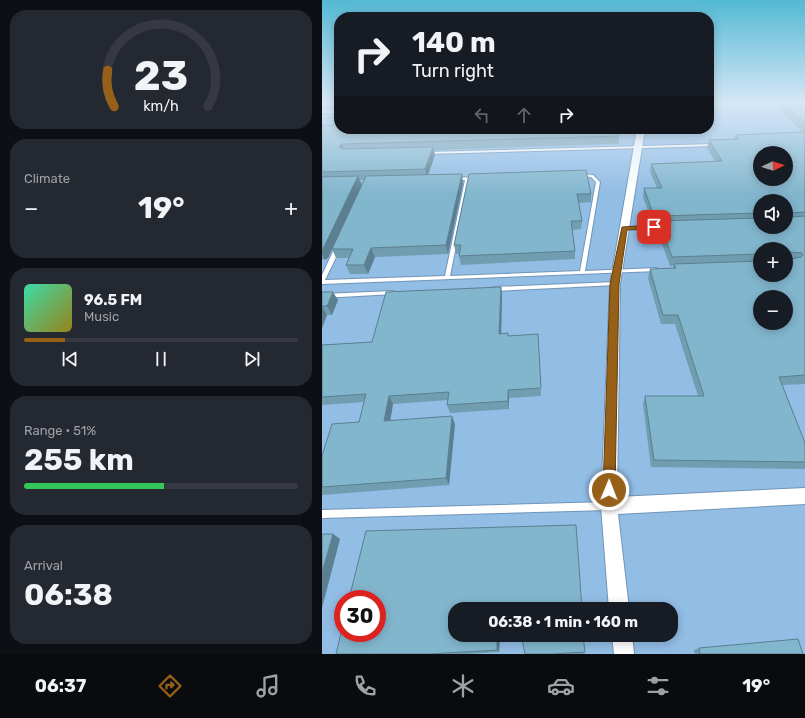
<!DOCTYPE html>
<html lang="en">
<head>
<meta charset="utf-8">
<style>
	body { margin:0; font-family:Rubik,sans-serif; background:#242831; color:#f1f3f6; height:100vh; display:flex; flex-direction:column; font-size:15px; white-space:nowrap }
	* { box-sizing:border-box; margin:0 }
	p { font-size:13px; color:#9ea1a6 }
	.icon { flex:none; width:22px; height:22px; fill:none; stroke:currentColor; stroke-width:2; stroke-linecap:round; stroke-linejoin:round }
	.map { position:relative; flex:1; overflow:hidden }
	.drawer { display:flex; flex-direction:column; gap:10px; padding:10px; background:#0d0f14; width:322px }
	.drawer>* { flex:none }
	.banner { position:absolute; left:12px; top:12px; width:380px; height:122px; border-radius:16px; box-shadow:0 2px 10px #0003; background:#171b24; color:#f1f3f6; overflow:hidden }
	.needle { width:26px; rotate:86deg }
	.controls { position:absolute; left:431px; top:146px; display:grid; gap:8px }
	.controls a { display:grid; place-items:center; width:40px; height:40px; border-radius:50%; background:#171b24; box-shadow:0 2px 10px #0003; font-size:20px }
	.speed { position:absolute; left:12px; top:590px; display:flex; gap:8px; font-size:20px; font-weight:700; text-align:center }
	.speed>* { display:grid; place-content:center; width:52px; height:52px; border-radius:50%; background:#171b24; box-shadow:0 2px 10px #0003; line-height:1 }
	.speed .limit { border:6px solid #d22; background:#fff; color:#111 }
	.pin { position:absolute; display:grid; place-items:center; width:34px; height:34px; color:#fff; margin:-17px; border-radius:8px; box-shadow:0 2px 6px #0006 }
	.me { position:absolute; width:44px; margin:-22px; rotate:1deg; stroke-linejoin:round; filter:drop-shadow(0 0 3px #0008) }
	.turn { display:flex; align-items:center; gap:14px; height:84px; padding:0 12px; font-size:18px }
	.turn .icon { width:52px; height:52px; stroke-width:2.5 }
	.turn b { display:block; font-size:28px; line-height:34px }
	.lanes { display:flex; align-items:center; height:38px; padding:0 12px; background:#0003; justify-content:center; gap:20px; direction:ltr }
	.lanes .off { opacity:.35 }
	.big { font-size:30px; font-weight:700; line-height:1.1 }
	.drawer .widget { flex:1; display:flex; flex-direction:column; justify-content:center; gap:6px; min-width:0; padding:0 14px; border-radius:16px; background:#242831 }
	.drawer .dial { align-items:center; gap:0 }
	.dial svg { height:104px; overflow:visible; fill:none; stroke:#363941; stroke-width:7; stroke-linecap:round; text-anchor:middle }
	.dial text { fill:#f1f3f6; stroke:none }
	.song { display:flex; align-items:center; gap:12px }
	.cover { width:48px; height:48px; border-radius:6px; background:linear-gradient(135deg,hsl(160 70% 55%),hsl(50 70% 35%)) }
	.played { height:4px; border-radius:2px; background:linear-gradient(90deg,#966018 15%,#363941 15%) }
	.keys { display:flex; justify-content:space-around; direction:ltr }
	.heat { display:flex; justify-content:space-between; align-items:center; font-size:22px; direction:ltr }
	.charge { height:6px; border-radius:3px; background:linear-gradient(90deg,#34c759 51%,#363941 0) }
	.trip { position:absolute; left:126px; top:602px; width:230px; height:40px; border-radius:16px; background:#171b24; box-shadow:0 2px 10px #0003; font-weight:700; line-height:40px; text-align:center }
	.tab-bar { display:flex; height:64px; justify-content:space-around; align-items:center; background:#090b0e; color:#9ea1a6 }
	.tab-bar .icon { width:28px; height:28px }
	.tab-bar .active { color:#966018 }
	.tab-bar b { font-size:18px; color:#f1f3f6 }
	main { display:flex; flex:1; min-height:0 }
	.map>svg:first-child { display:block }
</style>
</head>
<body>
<main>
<section class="drawer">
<div class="widget dial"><svg viewBox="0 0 100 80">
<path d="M14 69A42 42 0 1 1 86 69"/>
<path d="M14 69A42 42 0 0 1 9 41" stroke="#966018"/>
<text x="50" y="56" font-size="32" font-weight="700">23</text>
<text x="50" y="72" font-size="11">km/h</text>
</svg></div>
<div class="widget"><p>Climate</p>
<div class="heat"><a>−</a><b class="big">19°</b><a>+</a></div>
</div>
<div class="widget">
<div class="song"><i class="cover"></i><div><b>96.5 FM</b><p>Music</p></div></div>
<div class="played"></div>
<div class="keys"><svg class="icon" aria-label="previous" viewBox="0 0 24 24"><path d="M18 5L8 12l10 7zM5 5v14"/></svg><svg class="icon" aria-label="pause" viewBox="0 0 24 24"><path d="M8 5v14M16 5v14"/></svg><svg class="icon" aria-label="next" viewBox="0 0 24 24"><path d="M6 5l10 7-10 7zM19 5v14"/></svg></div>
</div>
<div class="widget"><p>Range · 51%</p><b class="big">255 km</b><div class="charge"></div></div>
<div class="widget"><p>Arrival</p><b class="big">06:38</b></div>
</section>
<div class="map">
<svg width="483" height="654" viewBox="0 0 483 654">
	<rect width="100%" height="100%" fill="#a4c9ec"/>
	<!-- built -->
	<path fill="#92bde5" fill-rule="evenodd" d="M0,102H17V129H387V102H483V654H0ZM438,153H464V179H438ZM438,201H464V227H438ZM438,249H464V275H438ZM438,297H464V323H438ZM21,599H55V633H21ZM133,609H349V635H133Z"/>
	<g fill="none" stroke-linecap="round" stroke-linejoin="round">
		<!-- service casing -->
		<g stroke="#7295b7" stroke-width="2">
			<path id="service" d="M466,103V105H465L387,108V106Z
				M0,111H17V113H0Z
				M392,144L394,145L393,146L105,154L103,153L105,152Z
				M256,174L271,175L278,182L263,271L334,268L336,269L337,270L336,271L0,284V275L13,247L16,245L19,247L3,280L123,276L143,180H132V178H133L153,177L155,178L153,179L147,180L128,276L258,271L274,182L269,177L257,176L255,175Z
				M342,226L344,227V228L302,229L300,228L302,227Z
				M293,282L295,283L296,284L295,285L172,291L169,289L172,287Z
				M71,291L73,292L74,293L73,294L0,298V294Z
				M286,502L289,503L290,506L289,509L286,510L0,518V510Z"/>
		</g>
		<!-- minor casing -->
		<g stroke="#7295b7" stroke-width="2">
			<path id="minor" d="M315,129H323L298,284L295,497L483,488V504L296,514L307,609H287L279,506L288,284Z
				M290,635H310L312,654H292Z"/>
		</g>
		<!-- service -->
		<use href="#service" fill="#fff" fill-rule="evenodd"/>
		<!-- minor -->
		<use href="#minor" fill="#fff" fill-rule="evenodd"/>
	</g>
	<!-- wall -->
	<path fill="#709db0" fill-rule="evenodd" d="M0,102H17V108L0,109Z
		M387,102H452L387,103Z
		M458,102H483V384L460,385L483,443V469L329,467L321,404L323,396H376L353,324H339L326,278L328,269L351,268V266H348L335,230L336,224L334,225L333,222H330L321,197L322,188H335L328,172L329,164L393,161L385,148L387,140L412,139L414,135L480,132L456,107ZM438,201L464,227H438ZM438,249L464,275H438Z
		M0,125L297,136V144L111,150L113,155L106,175L141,183L126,254L53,257L46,274H28L24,265L27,258H14L10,249L6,258L0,260ZM38,180H42L11,248L40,185Z
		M147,174L269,194V202L256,203L260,221L259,229L250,230L253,251V259L139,265L137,256L138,253L134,254L132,245Z
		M179,287L180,295L179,334L186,336L216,334L219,396L187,398V409L128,413L125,405L126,400L71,404L68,420L133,424L127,485L0,495V456L37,422L42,402L0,405V345L50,342Z
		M0,292L16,300L10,315H5L0,328Z
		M21,625L261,635L263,652L262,654H203L200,638L178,639L177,652L148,654H14Z
		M377,648L481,654H373L372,650Z"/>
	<!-- shaded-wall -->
	<path fill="#5b7f90" d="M20,144L23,153L17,147Z
		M111,147L113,155L105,178L103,169Z
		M140,174L141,183L126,254L124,245Z
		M36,176L40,185L6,258L3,260L0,254V250Z
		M49,248L53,257L46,274L42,265Z
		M179,287L180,295L179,342L177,334Z
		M11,292L16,300L10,315L5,306Z
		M0,306L5,315L0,328Z
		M186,390L187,398V409L186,401Z
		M67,396L71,404L67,429L62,421Z
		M130,416L133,424L127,485L124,478Z
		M11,534L18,539L0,608V573Z
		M175,637L178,639L177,652L175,650Z"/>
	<!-- building -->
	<path fill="#82b6cd" stroke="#5b7f90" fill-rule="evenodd" d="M461,102H483V124Z
		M0,125H17V129H295L297,136L20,144L17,147L21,149L111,147L103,169L0,172Z
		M483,132V212L466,213L468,217L483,216V375L457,377L483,443V462L332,460L323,396H382L356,315H341L328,269L354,268L352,264L438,261V275H464V249H438V254L350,257L337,221L438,218V227H464V201H438V213L335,216L334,213L331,214L322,188H340L329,164L400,161L387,140L416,139L414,135ZM438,153H464V179H438ZM468,252L480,253L481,255L479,257L469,259L467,258ZM438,297H464V323H438Z
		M264,170L269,194H255L260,221H249L253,251L137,256L139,245H132L147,174Z
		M140,174L124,245L49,248L42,265H24L31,249H10L44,176Z
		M36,176L1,249L0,250V177Z
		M179,287L177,334L186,333V336L216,334L219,388L186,390V401L125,405L127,392L67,396L62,421L130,416L124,478L0,487V456L10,424L37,422L44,394L0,397V345L50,342L64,292Z
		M0,292H11L5,306H0V307Z
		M254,525L260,609H133V635H261L263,652L230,654H203L199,635L175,637V650L107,654H14L21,625V633H55V599H27L44,531Z
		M0,534H11L0,573Z
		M476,639L481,654H378L377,648Z"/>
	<!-- sky -->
	<linearGradient id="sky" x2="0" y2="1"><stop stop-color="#53b9d4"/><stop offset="0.53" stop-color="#d6e7f6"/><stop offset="1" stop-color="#d6e7f6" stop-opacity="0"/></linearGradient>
	<rect width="483" height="194" fill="url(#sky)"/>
	<!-- route -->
	<path fill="#966018" stroke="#623e10" d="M332,225L336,227L335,229L305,230L297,284L293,490L291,494L287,496L283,494L281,490L288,284L300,227Z"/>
</svg>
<div class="controls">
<a><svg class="needle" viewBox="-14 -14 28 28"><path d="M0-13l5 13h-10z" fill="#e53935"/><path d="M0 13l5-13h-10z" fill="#9ea1a6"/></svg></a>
<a><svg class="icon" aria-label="sound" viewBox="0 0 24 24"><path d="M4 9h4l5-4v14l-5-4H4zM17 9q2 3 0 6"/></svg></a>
<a>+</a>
<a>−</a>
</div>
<div class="speed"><div class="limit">30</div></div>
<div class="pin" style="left:332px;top:227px;background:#d93025"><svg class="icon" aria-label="arrive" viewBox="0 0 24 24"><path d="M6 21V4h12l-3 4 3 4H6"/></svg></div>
<svg class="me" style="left:287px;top:490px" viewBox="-20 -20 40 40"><circle r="17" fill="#966018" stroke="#fff" stroke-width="3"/><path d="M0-11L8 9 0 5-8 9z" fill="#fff"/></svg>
<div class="trip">06:38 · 1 min · 160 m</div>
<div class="banner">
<div class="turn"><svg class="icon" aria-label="right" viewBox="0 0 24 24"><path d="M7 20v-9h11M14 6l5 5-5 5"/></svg><div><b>140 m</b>Turn right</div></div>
<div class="lanes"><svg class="icon off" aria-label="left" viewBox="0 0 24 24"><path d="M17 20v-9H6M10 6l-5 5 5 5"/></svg><svg class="icon off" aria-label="ahead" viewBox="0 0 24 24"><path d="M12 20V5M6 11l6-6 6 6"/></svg><svg class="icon" aria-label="right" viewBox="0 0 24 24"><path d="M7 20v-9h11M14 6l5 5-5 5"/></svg></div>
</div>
</div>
</main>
<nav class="tab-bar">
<b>06:37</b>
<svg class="icon active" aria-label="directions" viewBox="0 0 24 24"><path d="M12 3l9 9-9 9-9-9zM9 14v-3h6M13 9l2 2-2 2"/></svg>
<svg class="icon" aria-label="music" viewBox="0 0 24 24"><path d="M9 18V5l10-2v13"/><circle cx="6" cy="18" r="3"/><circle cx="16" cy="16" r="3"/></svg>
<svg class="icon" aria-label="phone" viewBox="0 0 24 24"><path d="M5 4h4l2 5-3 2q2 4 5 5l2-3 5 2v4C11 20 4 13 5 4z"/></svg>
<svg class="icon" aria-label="climate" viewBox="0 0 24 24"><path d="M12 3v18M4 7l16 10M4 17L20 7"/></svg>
<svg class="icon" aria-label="car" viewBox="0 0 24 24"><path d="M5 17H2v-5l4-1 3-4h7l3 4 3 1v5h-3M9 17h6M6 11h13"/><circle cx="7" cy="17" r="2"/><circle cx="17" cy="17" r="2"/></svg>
<svg class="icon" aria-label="filters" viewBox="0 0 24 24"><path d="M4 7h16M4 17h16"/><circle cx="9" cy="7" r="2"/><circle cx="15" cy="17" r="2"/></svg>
<b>19°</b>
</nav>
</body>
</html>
